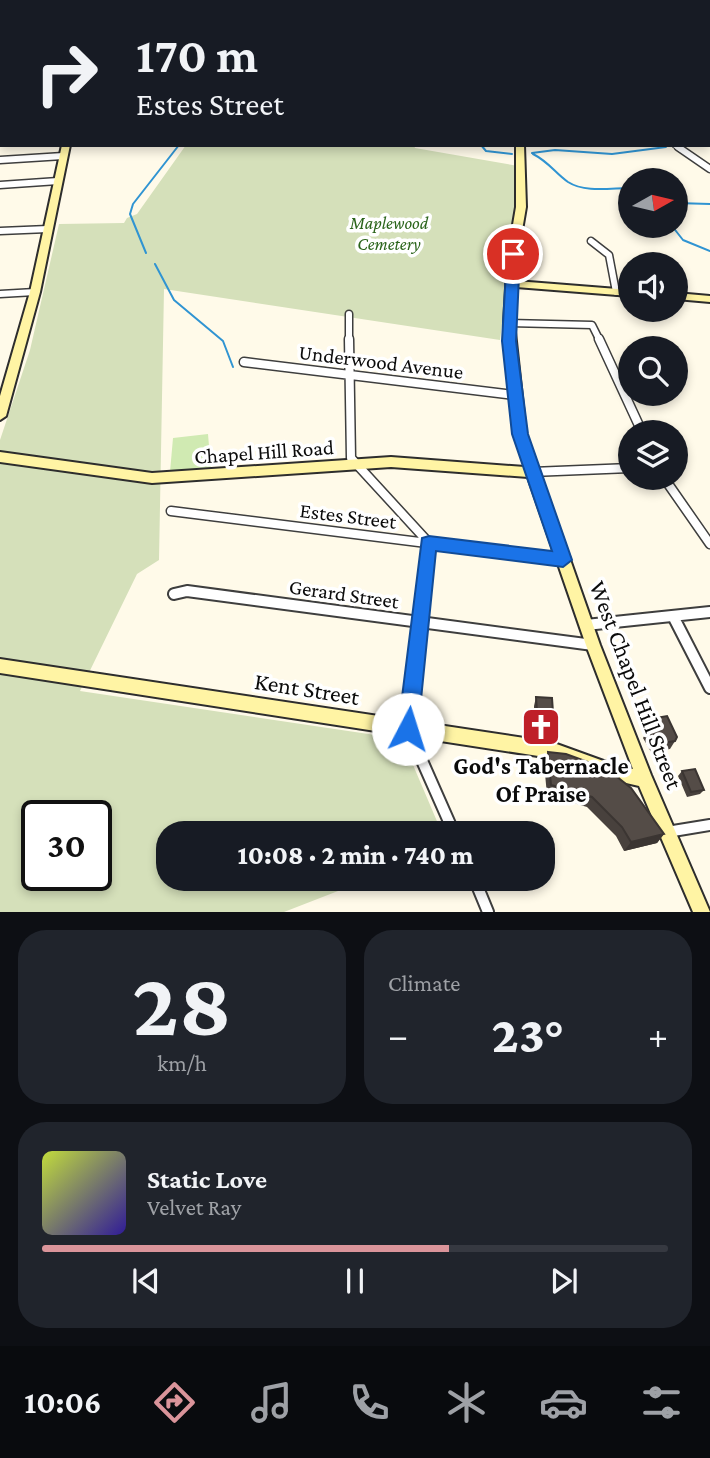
<!DOCTYPE html>
<html lang="en">
<head>
<meta charset="utf-8">
<style>
	body { margin:0; font-family:"Crimson Pro",serif; background:#20242c; color:#f1f3f6; height:100vh; display:flex; flex-direction:column; font-size:26px; white-space:nowrap }
	* { box-sizing:border-box; margin:0 }
	p { font-size:23px; color:#9ea1a6 }
	.icon { flex:none; width:38px; height:38px; fill:none; stroke:currentColor; stroke-width:2; stroke-linecap:round; stroke-linejoin:round }
	.map { position:relative; height:912px; overflow:hidden }
	.drawer { display:flex; flex-direction:column; gap:18px; padding:18px; background:#0d0f14; flex:1 }
	.drawer>* { flex:none }
	.banner { position:absolute; left:0px; top:0px; width:710px; height:147px; box-shadow:0 4px 10px #0003; background:#171b24; color:#f1f3f6; overflow:hidden }
	.needle { width:46px; rotate:82deg }
	.controls { position:absolute; left:618px; top:168px; display:grid; gap:14px }
	.controls a { display:grid; place-items:center; width:70px; height:70px; border-radius:50%; background:#171b24; box-shadow:0 4px 10px #0003; font-size:35px }
	.speed { position:absolute; left:21px; top:800px; display:flex; gap:14px; font-size:35px; font-weight:700; text-align:center }
	.speed>* { display:grid; place-content:center; width:91px; height:91px; border-radius:50%; background:#171b24; box-shadow:0 4px 10px #0003; line-height:1 }
	.speed .limit { border:4px solid #111; border-radius:10px; background:#fff; color:#111 }
	.pin { position:absolute; display:grid; place-items:center; width:60px; height:60px; color:#fff; margin:-30px; border:4px solid #fff; border-radius:50%; box-shadow:0 2px 7px #0007 }
	.me { position:absolute; width:77px; margin:-38px; rotate:5deg; stroke-linejoin:round; filter:drop-shadow(0 0 5px #0008) }
	.turn { display:flex; align-items:center; gap:24px; height:147px; padding:0 21px; font-size:32px }
	.turn .icon { width:91px; height:91px; stroke-width:2.5 }
	.turn b { display:block; font-size:49px; line-height:60px }
	.big { font-size:52px; font-weight:800; line-height:1.1 }
	.drawer .tile { flex:1; display:flex; flex-direction:column; justify-content:center; gap:10px; min-width:0; padding:0 24px; border-radius:28px; background:#20242c }
	.drawer .dial { align-items:center; gap:0 }
	.dial b { font-size:91px; line-height:1 }
	.song { display:flex; align-items:center; gap:21px }
	.cover { width:84px; height:84px; border-radius:10px; background:linear-gradient(135deg,hsl(70 70% 55%),hsl(250 70% 35%)) }
	.played { height:7px; border-radius:4px; background:linear-gradient(90deg,#da949a 65%,#363941 65%) }
	.keys { display:flex; justify-content:space-around; direction:ltr }
	.heat { display:flex; justify-content:space-between; align-items:center; font-size:38px; direction:ltr }
	.drawer .tiles { flex:1; display:grid; gap:18px; grid-template-columns:1fr 1fr }
	.tile:last-child { grid-column:span 2 }
	.trip { position:absolute; left:156px; top:821px; width:399px; height:70px; border-radius:28px; background:#171b24; box-shadow:0 4px 10px #0003; font-weight:800; line-height:70px; text-align:center }
	.tab-bar { display:flex; height:112px; justify-content:space-around; align-items:center; background:#090b0e; color:#9ea1a6 }
	.tab-bar .icon { width:49px; height:49px }
	.tab-bar .selected { color:#da949a }
	.tab-bar b { font-size:32px; color:#f1f3f6 }
	.map>svg:first-child { display:block }
</style>
</head>
<body>
<div class="map">
<svg width="710" height="912" viewBox="0 0 710 912">
	<rect width="100%" height="100%" fill="#fffae9"/>
	<!-- green -->
	<path fill="#d0eab2" d="M208,434L211,470L170,472L173,438Z"/>
	<!-- cemetery -->
	<path fill="#d5e0ba" fill-rule="evenodd" d="M186,145H414L415,148L518,166V206L500,340L164,289L159,560L137,574L80,691L402,739L442,833H168V878L369,879L284,912H0V440L30,350L59,224L124,223L127,218L137,214ZM37,816H96V875H37Z"/>
	<g fill="none" stroke-linecap="round" stroke-linejoin="round">
		<!-- stream -->
		<path stroke="#3094d2" stroke-width="2" d="M481,145L486,151L512,154
			M532,153L555,150L612,154L666,147
			M533,154C549,162 555,173 568,182C585,193 611,188 630,188
			M676,203L710,204
			M672,226L683,240L710,251
			M146,253L130,214L133,204L179,145
			M155,264L174,300L223,341L233,367"/>
		<!-- street-far3 casing -->
		<g stroke="#3e3e3e" stroke-width="6">
			<path id="street-far3" d="M501,0L503,2
				M451,2L457,0
				M0,77L2,72
				M674,145L680,149"/>
		</g>
		<!-- street-far2 casing -->
		<g stroke="#3e3e3e" stroke-width="9">
			<path id="street-far2" d="M678,147L710,169
				M0,160L63,156
				M0,185L58,181
				M0,231L48,229
				M591,241L609,255L616,292
				M0,294L35,292
				M349,314V341
				M509,323L592,325L600,341"/>
		</g>
		<!-- street-far1 casing -->
		<g stroke="#3e3e3e" stroke-width="11">
			<path id="street-far1" d="M349,339L351,458L429,543L424,590
				M599,339L642,432
				M244,362L514,395
				M532,472L630,468
				M664,478L710,544
				M171,511L563,560"/>
		</g>
		<!-- street casing -->
		<g stroke="#3e3e3e" stroke-width="14">
			<path id="street" d="M424,588L408,729L454,833
				M174,594L187,591L593,645
				M673,616L710,688
				M586,625L710,612
				M667,832L710,825
				M474,878L488,912"/>
		</g>
		<!-- secondary casing -->
		<g stroke="#2d2d2d" stroke-width="4">
			<path id="secondary" d="M385,0H392L394,2H386Z
				M0,38H2V42H0Z
				M709,62H710V66H709Z
				M62,145H70L40,292L6,416L0,420V396L30,292Z
				M516,145H524L526,207L518,254L516,281L630,290V296L516,287L514,323L526,434L600,645L651,775L710,912H693L639,786L609,779L551,758L0,673V659L551,742L609,763L633,769L586,645L528,477L391,467L152,483L0,462V452L152,473L391,457L525,467L514,434L504,323L508,254L516,207Z
				M676,293L710,296V302L676,299Z"/>
		</g>
		<!-- street-far3 -->
		<use href="#street-far3" stroke="#fff" stroke-width="4.5"/>
		<!-- street-far2 -->
		<use href="#street-far2" stroke="#fff" stroke-width="6"/>
		<!-- street-far1 -->
		<use href="#street-far1" stroke="#fff" stroke-width="8"/>
		<!-- street -->
		<use href="#street" stroke="#fff" stroke-width="10"/>
		<!-- secondary -->
		<use href="#secondary" fill="#fff4a4" fill-rule="evenodd"/>
	</g>
	<!-- wall -->
	<path fill="#48413d" d="M536,697L554,727L551,735L532,733L531,720L534,712V706Z
		M656,718L675,741L670,749L651,752L643,738L650,726L652,725Z
		M548,752L664,834L657,843L624,851L616,836L587,807L547,795L544,763Z
		M682,771L704,790L700,794L687,797L678,776Z"/>
	<!-- shaded-wall -->
	<path fill="#3b3532" d="M664,834L657,843L624,851L631,842Z"/>
	<!-- building -->
	<path fill="#544c47" stroke="#3b3532" stroke-width="2" d="M536,697L552,698L554,727L535,725L534,712H537Z
		M667,716L677,737L675,741L656,744L647,730L650,726L659,724L656,718Z
		M548,752L566,754L607,769L631,788L664,834L631,842L622,827L592,797L551,785Z
		M695,769L704,790L691,792L682,771Z"/>
	<!-- route -->
	<path fill="#1a73e8" stroke="#114b97" stroke-width="2" d="M513,250L520,254L516,341L528,434L572,560L563,567L436,551L418,729L415,736L408,739L401,736L398,729L422,538L429,536L552,551L512,434L502,341L507,254Z"/>
	<!-- icons -->
	<defs>
		<g id="church-square" transform="scale(2.0125)"><rect x="-9" y="-9" width="18" height="18" rx="4" fill="#bf1f29" stroke="#fff"/><path d="M-1.2-6h2.4v3.5h3.3v2.4h-3.3V6h-2.4V-.1h-3.3v-2.4h3.3Z" fill="#fff"/></g>
	</defs>
	<g fill-rule="evenodd">
		<use href="#church-square" x="541" y="727"/>
	</g>
	<g text-anchor="middle" stroke-width="7" stroke-linejoin="round" paint-order="stroke">
		<!-- far-park labels -->
		<g font-size="18" font-style="italic" fill="#2a641a" stroke="#fff">
			<text x="389" y="229">Maplewood<tspan x="389" dy="21">Cemetery</tspan></text>
		</g>
		<!-- street labels -->
		<g font-size="21" fill="#0b0b0b" stroke="#fff">
			<text transform="translate(381 362) rotate(7)" y="7">Underwood Avenue</text>
			<text transform="translate(264 452) rotate(-4)" y="7">Chapel Hill Road</text>
			<text transform="translate(348 516) rotate(7)" y="7">Estes Street</text>
			<text transform="translate(344 594) rotate(8)" y="7">Gerard Street</text>
		</g>
		<!-- near-street labels -->
		<g font-size="24" fill="#0b0b0b" stroke="#fff">
			<text transform="translate(636 685) rotate(69)" y="8">West Chapel Hill Street</text>
			<text transform="translate(307 689) rotate(9)" y="8">Kent Street</text>
		</g>
		<!-- near-poi labels -->
		<g font-size="24" font-weight="bold" fill="#0b0b0b" stroke="#fff">
			<text x="541" y="774">God's Tabernacle<tspan x="541" dy="28">Of Praise</tspan></text>
		</g>
	</g>
</svg>
<div class="controls">
<a><svg class="needle" viewBox="-14 -14 28 28"><path d="M0-13l5 13h-10z" fill="#e53935"/><path d="M0 13l5-13h-10z" fill="#9ea1a6"/></svg></a>
<a><svg class="icon" aria-label="sound" viewBox="0 0 24 24"><path d="M4 9h4l5-4v14l-5-4H4zM17 9q2 3 0 6"/></svg></a>
<a><svg class="icon" aria-label="search" viewBox="0 0 24 24"><circle cx="10" cy="10" r="6"/><path d="M15 15l6 6"/></svg></a>
<a><svg class="icon" aria-label="layers" viewBox="0 0 24 24"><path d="M12 4l9 5-9 5-9-5zM3 14l9 5 9-5"/></svg></a>
</div>
<div class="speed"><div class="limit">30</div></div>
<div class="pin" style="left:513px;top:254px;background:#d93025"><svg class="icon" aria-label="arrive" viewBox="0 0 24 24"><path d="M6 21V4h12l-3 4 3 4H6"/></svg></div>
<svg class="me" style="left:408px;top:729px" viewBox="-20 -20 40 40"><circle r="19" fill="#fff"/><path d="M0-13L10 11 0 6-10 11z" fill="#1a73e8"/></svg>
<div class="trip">10:08 · 2 min · 740 m</div>
<div class="banner">
<div class="turn"><svg class="icon" aria-label="right" viewBox="0 0 24 24"><path d="M7 20v-9h11M14 6l5 5-5 5"/></svg><div><b>170 m</b>Estes Street</div></div>
</div>
</div>
<section class="drawer">
<div class="tiles">
<div class="tile dial"><b>28</b><p>km/h</p></div>
<div class="tile"><p>Climate</p>
<div class="heat"><a>−</a><b class="big">23°</b><a>+</a></div>
</div>
<div class="tile">
<div class="song"><i class="cover"></i><div><b>Static Love</b><p>Velvet Ray</p></div></div>
<div class="played"></div>
<div class="keys"><svg class="icon" aria-label="previous" viewBox="0 0 24 24"><path d="M18 5L8 12l10 7zM5 5v14"/></svg><svg class="icon" aria-label="pause" viewBox="0 0 24 24"><path d="M8 5v14M16 5v14"/></svg><svg class="icon" aria-label="next" viewBox="0 0 24 24"><path d="M6 5l10 7-10 7zM19 5v14"/></svg></div>
</div>
</div>
</section>
<nav class="tab-bar">
<b>10:06</b>
<svg class="icon selected" aria-label="directions" viewBox="0 0 24 24"><path d="M12 3l9 9-9 9-9-9zM9 14v-3h6M13 9l2 2-2 2"/></svg>
<svg class="icon" aria-label="music" viewBox="0 0 24 24"><path d="M9 18V5l10-2v13"/><circle cx="6" cy="18" r="3"/><circle cx="16" cy="16" r="3"/></svg>
<svg class="icon" aria-label="phone" viewBox="0 0 24 24"><path d="M5 4h4l2 5-3 2q2 4 5 5l2-3 5 2v4C11 20 4 13 5 4z"/></svg>
<svg class="icon" aria-label="climate" viewBox="0 0 24 24"><path d="M12 3v18M4 7l16 10M4 17L20 7"/></svg>
<svg class="icon" aria-label="car" viewBox="0 0 24 24"><path d="M5 17H2v-5l4-1 3-4h7l3 4 3 1v5h-3M9 17h6M6 11h13"/><circle cx="7" cy="17" r="2"/><circle cx="17" cy="17" r="2"/></svg>
<svg class="icon" aria-label="filters" viewBox="0 0 24 24"><path d="M4 7h16M4 17h16"/><circle cx="9" cy="7" r="2"/><circle cx="15" cy="17" r="2"/></svg>
</nav>
</body>
</html>
